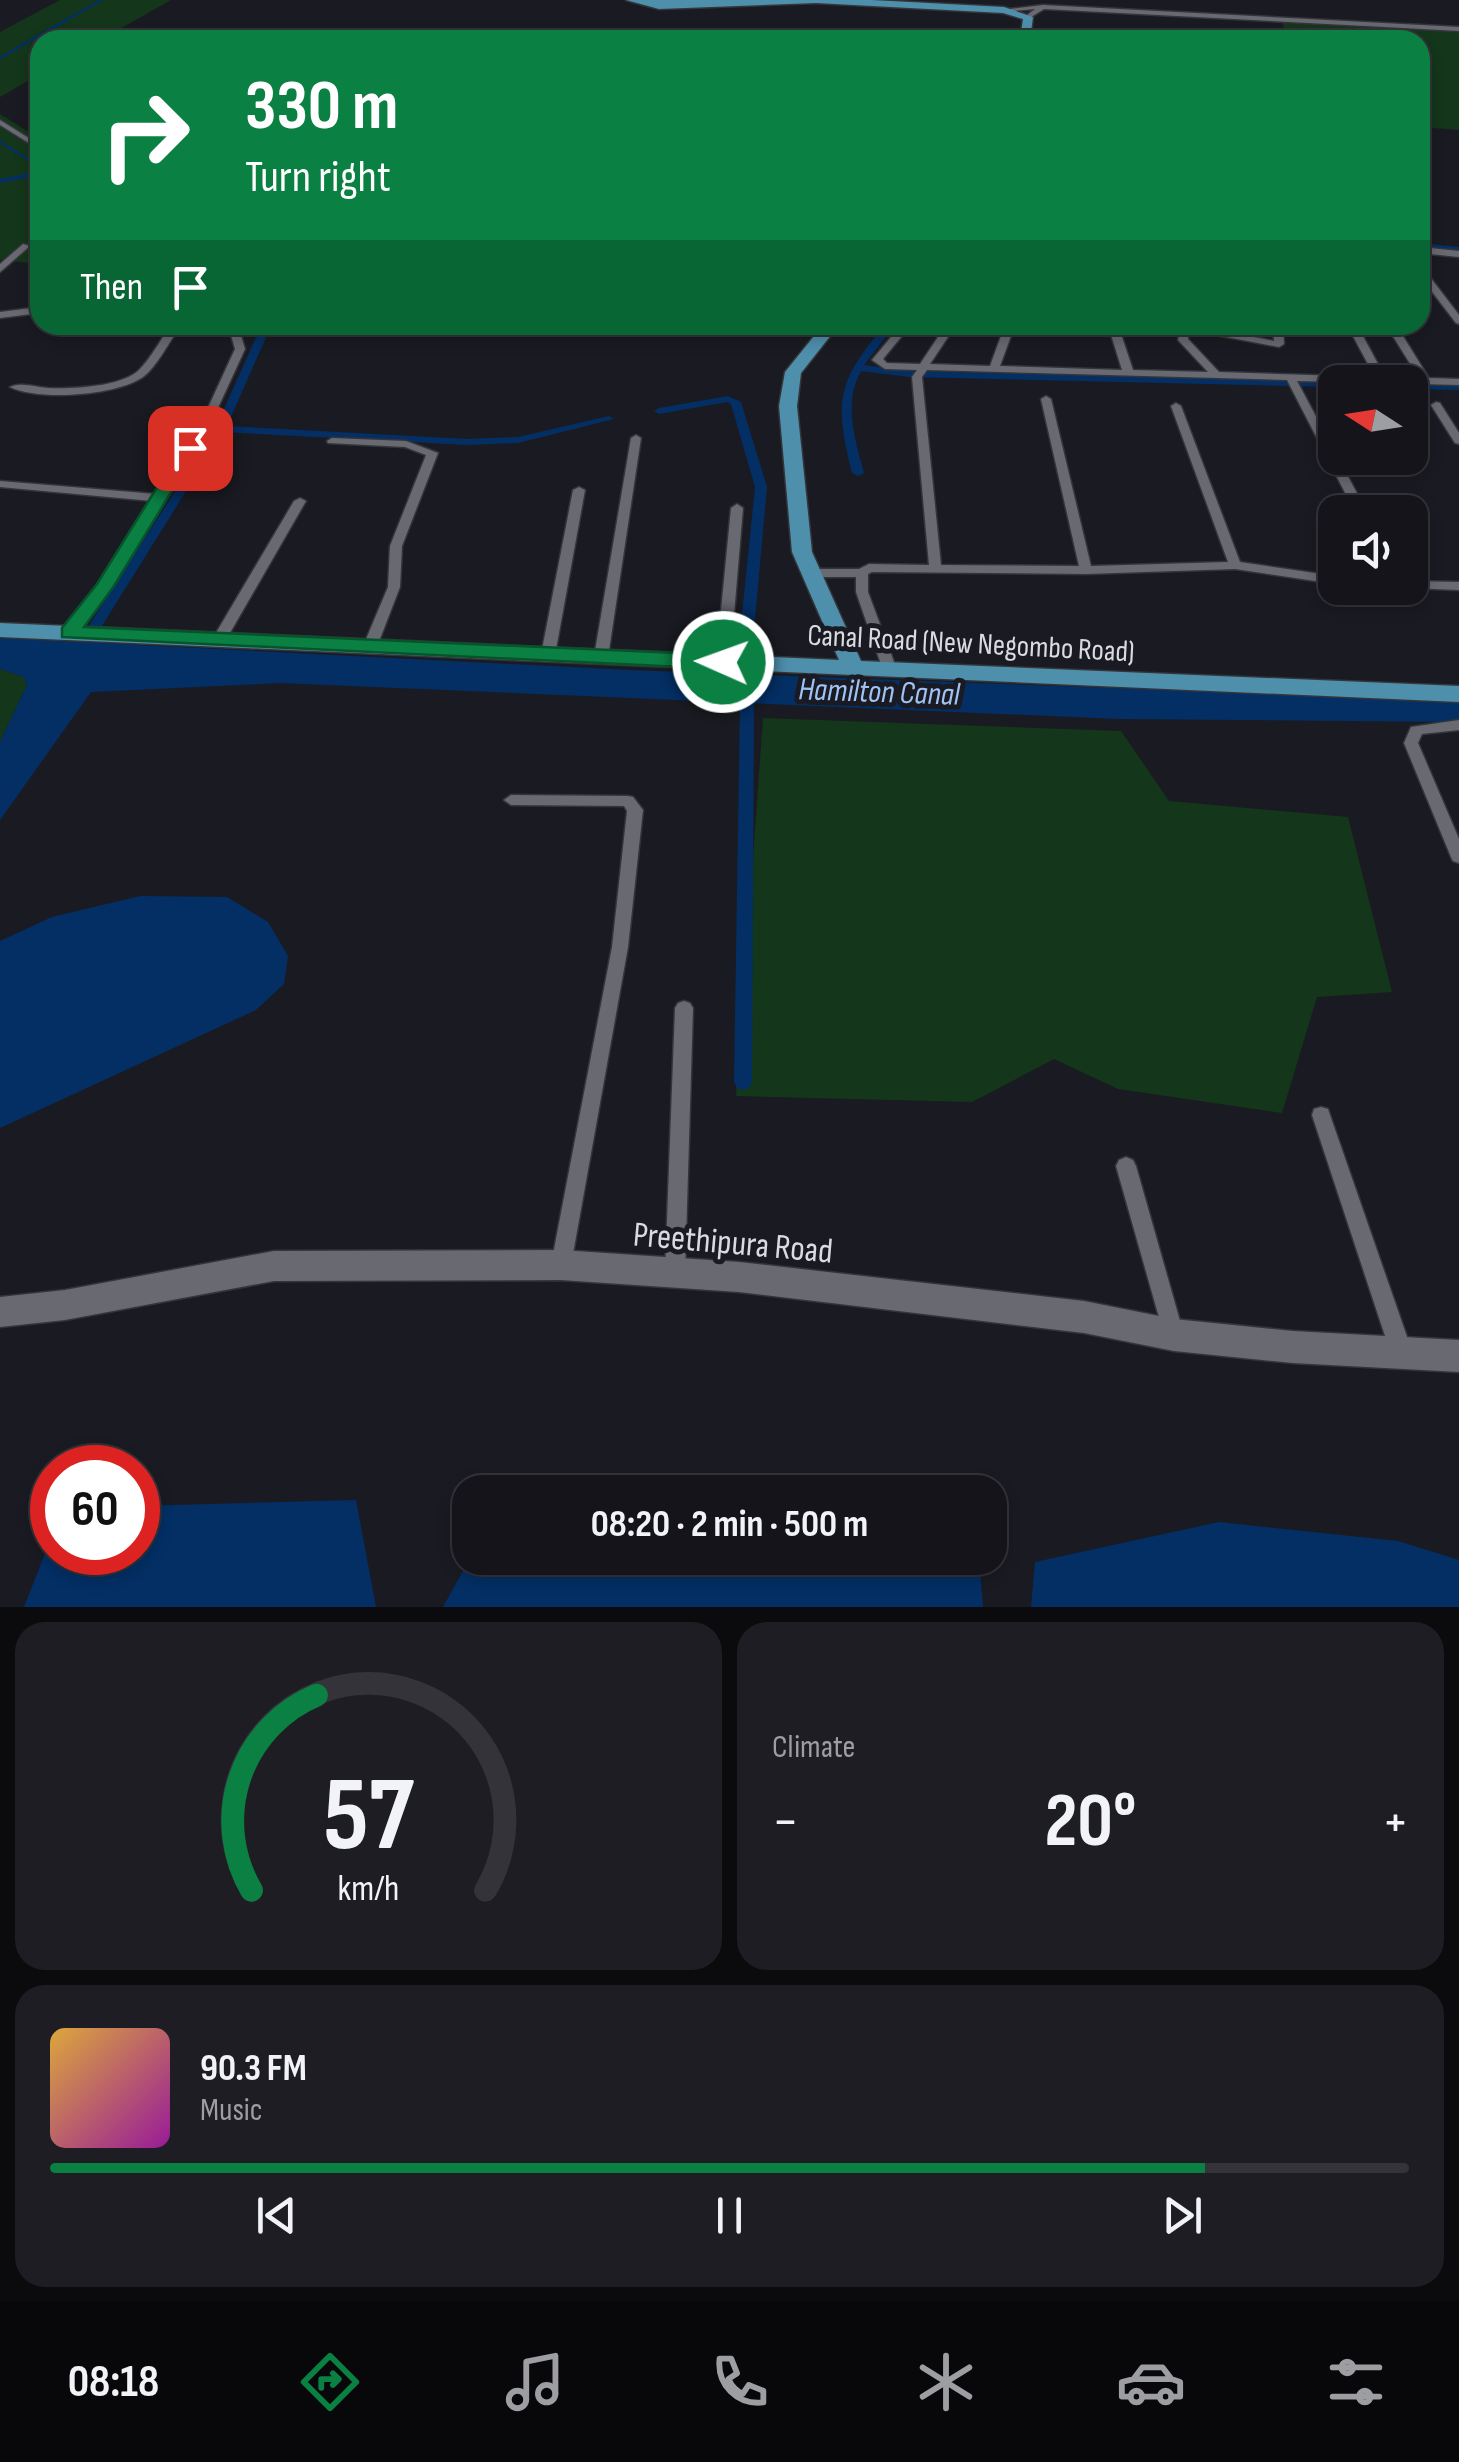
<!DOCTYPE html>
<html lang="en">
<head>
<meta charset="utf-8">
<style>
	body { margin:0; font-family:"Sofia Sans Condensed",sans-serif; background:#1d1d23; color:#f1f3f6; height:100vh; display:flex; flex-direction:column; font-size:38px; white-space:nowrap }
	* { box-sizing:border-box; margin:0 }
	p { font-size:32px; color:#9d9ea2 }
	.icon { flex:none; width:55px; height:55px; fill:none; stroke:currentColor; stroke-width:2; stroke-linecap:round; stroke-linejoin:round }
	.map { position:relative; height:1607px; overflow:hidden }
	.side { display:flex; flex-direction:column; gap:15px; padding:15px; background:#0b0b0e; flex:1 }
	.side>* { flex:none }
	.banner { position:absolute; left:30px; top:30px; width:1400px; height:305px; border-radius:30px; box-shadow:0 5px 15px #0003,0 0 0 2px #333339; background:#0b8043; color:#fff; overflow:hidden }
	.needle { width:65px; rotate:282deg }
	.tools { position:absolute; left:1318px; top:365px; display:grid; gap:20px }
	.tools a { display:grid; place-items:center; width:110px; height:110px; border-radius:20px; background:#14141a; box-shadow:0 5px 15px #0003,0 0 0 2px #333339; font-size:50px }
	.speed { position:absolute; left:30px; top:1445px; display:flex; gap:20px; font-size:50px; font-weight:700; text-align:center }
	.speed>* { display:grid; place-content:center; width:130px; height:130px; border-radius:50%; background:#14141a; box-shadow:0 5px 15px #0003,0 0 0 2px #333339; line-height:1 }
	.speed .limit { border:15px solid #d22; background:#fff; color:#111 }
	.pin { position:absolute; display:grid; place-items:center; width:85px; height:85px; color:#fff; margin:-42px; border-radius:20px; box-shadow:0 5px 15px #0006 }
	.me { position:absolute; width:110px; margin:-55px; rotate:272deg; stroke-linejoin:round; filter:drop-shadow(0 0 8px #0008) }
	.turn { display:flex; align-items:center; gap:35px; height:210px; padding:0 50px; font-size:45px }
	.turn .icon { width:130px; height:130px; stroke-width:2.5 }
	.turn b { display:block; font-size:70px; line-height:85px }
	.then { display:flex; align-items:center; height:95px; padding:0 50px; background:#0003; gap:20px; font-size:38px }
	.big { font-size:75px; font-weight:700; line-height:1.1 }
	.side .tile { flex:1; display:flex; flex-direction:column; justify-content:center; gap:15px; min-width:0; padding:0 35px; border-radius:30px; background:#1d1d23 }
	.side .dial { align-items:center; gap:0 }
	.dial svg { height:260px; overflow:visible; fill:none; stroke:#333339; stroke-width:7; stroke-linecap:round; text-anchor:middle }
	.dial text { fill:#f1f3f6; stroke:none }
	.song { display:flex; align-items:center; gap:30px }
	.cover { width:120px; height:120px; border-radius:15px; background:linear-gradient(135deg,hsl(40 70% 55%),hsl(300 70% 35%)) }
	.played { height:10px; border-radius:5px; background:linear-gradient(90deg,#0b8043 85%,#333339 85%) }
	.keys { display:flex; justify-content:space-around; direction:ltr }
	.heat { display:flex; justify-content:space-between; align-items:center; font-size:55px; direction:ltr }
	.side .tiles { flex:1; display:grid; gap:15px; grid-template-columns:1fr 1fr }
	.tile:last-child { grid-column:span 2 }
	.trip { position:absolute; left:452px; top:1475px; width:555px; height:100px; border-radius:30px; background:#14141a; box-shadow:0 5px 15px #0003,0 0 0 2px #333339; font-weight:700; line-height:100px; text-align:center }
	.tabs { display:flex; height:160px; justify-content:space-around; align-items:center; background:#08080a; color:#9d9ea2 }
	.tabs .icon { width:70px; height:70px }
	.tabs .active { color:#0b8043 }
	.tabs b { font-size:45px; color:#f1f3f6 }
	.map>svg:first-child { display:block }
</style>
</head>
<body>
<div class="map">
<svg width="1459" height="1607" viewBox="0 0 1459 1607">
	<rect width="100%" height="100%" fill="#1a1b22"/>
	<!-- green -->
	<path fill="#14361a" d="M60,0H171L100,40H40V74L0,97V32Z
		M1282,21L1459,31V130L1420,127V40H1287Z
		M0,114L40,139V264L0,260Z
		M0,669L24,677L27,685L0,742Z
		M763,718L1121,731L1169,801L1348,817L1392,992L1317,997L1282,1113L1118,1089L1054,1059L972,1102L736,1096Z"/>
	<!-- water -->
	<path fill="#032f65" d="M0,638L629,670L1459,701V722L1119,719L280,683L91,692L0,820V742L27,685L24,677L0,669Z
		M140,896L227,897L268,922L288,956L284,984L256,1010L0,1128V941L52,917Z
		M356,1500L376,1607H24L46,1551L52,1545V1552H138V1506Z
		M1219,1522L1398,1541L1459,1560V1607H1031L1035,1562Z
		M503,1558H929L980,1570L983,1607H443L463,1571Z"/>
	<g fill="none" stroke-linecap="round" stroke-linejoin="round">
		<!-- stream -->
		<path stroke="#032f65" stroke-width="2.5" d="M0,58L101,0
			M0,142L29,160"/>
		<!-- canal -->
		<path fill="#032f65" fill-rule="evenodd" d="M40,171V175L0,183V179Z
			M1420,243L1459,247V253L1420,249Z
			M247,325H257L267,335L227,426L467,439L518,437L609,416L614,419L518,443L467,445L223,432L80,661H70L68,658L215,429L257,335Z
			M885,325H895L864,365L909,371L1339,382H1335V387L909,377L861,371C843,404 855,439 864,473L858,476L852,473C834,400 837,382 885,325Z
			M1410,383L1459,384V390L1410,389Z
			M728,396L741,402L767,487L750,674L754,704L752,1082L749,1088L743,1090L737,1088L734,1082L740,704L736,674L755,487L731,404L727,402L659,414L654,411L659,408Z"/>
		<!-- street casing -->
		<g stroke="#34353a" stroke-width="3">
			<path id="street" d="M1043,5L1459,27V31L1044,9L1028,19L1026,16L1035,9L1004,12L1001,10Z
				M0,120L40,145V150L0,125Z
				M40,189V194L34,195L30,193Z
				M23,244L30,246L0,272V264Z
				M1420,247L1459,251V257L1420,253Z
				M1420,267L1423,268L1459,315V324L1456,323L1420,276Z
				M40,307V313L0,318V312Z
				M171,325H181C171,339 156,368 143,377C116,396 38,401 10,387C21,382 35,387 48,388C72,389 121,387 139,370C151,358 161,339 171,325Z
				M228,325H238L245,349L211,423L111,586L74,635H64L62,632L100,584L152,501L0,487V481L156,494L201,423L235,349Z
				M901,325H911L883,359L887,363L920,364L946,325H956L930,364L990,366L1005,325H1015L1000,366L1122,370L1108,325H1118L1133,370L1208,372L1178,340L1180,333L1191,325H1202L1201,327L1274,341L1273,325H1283L1284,344L1279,347L1195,331L1188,336V339L1219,372L1375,377L1347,325H1357L1385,377L1419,378L1386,325H1396L1429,378L1459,379V385L1297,381L1335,452V458H1338L1367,512H1355L1287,380L927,370L922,377L941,565L1079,566L1041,399L1046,396L1051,399L1091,566L1228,562L1171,406L1176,403L1181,406L1240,562L1335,576V584L1235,569L1086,574L872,572L868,574V592L897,670L890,674L883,670L856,592V577H808L802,573L808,569H859L869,564L929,565L912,377L917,370L885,369L872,360Z
				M1436,402L1440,403L1459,433V444L1455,443L1431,405Z
				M636,435L641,438L608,657L601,661L594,657L631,438Z
				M332,438L406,441L438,453L402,546L400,587L378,644L371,648L364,644L388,587L390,546L426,455L405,447L328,443L327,441Z
				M579,487L585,490L555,655L548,659L541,655L573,490Z
				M300,498L306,501L227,638L225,641H215L213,638L294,501Z
				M737,504L743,508L730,662L723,666L716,662L731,508Z
				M1410,581L1459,582V590L1406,588H1410Z
				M1459,720V730L1422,734L1418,743L1459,839V863L1453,861L1451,857L1404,743L1411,727Z
				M511,795L628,796L633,797L643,810L628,947L571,1265L568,1272L561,1275L554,1272L551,1265L612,947L627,811L624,806L511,805L504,800Z
				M684,1001L690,1003L693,1008L685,1273L682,1280L675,1283L668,1280L665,1273L675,1008L678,1003Z
				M1321,1107L1328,1109L1330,1115L1413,1354L1409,1361L1402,1365L1395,1361L1391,1354L1312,1115L1314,1109Z
				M1126,1157L1133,1160L1136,1166L1184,1335L1181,1342L1174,1345L1167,1342L1164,1335L1116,1166L1119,1160Z"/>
		</g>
		<!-- secondary casing -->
		<g stroke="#34353a" stroke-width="3">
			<path id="secondary" d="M561,1250L739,1262L1084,1301L1174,1319L1293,1331L1459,1340V1372L1293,1363L1174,1351L1084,1333L739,1292L561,1280L274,1281L65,1320L0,1327V1297L65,1290L274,1251Z"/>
		</g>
		<!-- primary casing -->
		<g stroke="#34353a" stroke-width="3">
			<path id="primary" d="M626,0H872L1004,7L1033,17L1030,40H1020L1023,19L1003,13L816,3L659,9Z
				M823,325H839L801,373L797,406L812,552L861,661L1459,686V702L0,637V623L839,660L792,552L779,406L785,372Z"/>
		</g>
		<!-- street -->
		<use href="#street" fill="#686971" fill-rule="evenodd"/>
		<!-- secondary -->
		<use href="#secondary" fill="#686971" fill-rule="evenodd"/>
		<!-- primary -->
		<use href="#primary" fill="#4e8fac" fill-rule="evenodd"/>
	</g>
	<!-- route -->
	<path fill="#0b8043" stroke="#07532c" stroke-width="2.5" d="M190,443L198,448L114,586L84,627L723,655L733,662L723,669L62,637V628L97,584L184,444Z"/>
	<g text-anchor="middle" stroke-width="10" stroke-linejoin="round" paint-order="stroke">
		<!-- street labels -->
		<g font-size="30" fill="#dadbe0" stroke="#1a1b22">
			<text transform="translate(971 643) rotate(3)" y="10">Canal Road (New Negombo Road)</text>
		</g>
		<!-- water labels -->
		<g font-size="32" font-style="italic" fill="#a0c3f5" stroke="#1a1b22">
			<text transform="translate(879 691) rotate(2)" y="11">Hamilton Canal</text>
		</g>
		<!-- near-street labels -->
		<g font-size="35" fill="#dadbe0" stroke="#1a1b22">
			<text transform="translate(733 1242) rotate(5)" y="12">Preethipura Road</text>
		</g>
	</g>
</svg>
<div class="tools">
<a><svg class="needle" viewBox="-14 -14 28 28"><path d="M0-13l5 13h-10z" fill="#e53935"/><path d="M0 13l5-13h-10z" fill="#9d9ea2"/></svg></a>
<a><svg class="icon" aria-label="sound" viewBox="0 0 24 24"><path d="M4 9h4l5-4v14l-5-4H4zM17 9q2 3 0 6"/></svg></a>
</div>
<div class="speed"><div class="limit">60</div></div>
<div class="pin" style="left:190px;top:448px;background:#d93025"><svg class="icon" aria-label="arrive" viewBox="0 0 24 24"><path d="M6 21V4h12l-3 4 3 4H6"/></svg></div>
<svg class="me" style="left:723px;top:662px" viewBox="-20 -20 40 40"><circle r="17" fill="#0b8043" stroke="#fff" stroke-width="3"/><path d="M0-11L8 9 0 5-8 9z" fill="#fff"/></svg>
<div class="trip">08:20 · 2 min · 500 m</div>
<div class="banner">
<div class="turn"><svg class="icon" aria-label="right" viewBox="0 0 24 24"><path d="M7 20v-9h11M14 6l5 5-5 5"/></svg><div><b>330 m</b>Turn right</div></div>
<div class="then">Then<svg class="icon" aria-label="arrive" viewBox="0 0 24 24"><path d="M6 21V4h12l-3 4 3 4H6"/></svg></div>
</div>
</div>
<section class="side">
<div class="tiles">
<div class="tile dial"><svg viewBox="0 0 100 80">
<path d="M14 69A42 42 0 1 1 86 69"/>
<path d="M14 69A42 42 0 0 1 34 9" stroke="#0b8043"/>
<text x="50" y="56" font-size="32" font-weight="700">57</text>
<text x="50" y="72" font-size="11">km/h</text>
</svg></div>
<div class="tile"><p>Climate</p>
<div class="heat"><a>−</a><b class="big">20°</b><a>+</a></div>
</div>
<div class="tile">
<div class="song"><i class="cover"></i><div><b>90.3 FM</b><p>Music</p></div></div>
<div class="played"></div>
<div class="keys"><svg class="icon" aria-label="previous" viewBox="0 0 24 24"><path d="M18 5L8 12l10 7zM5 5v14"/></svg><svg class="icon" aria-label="pause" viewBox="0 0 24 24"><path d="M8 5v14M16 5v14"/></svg><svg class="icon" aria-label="next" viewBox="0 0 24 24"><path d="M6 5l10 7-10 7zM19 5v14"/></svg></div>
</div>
</div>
</section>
<nav class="tabs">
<b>08:18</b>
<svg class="icon active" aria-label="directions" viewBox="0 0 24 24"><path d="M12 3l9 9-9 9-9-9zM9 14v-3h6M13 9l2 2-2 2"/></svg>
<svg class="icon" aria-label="music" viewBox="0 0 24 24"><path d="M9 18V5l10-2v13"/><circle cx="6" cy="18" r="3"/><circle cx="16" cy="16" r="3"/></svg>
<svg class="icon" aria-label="phone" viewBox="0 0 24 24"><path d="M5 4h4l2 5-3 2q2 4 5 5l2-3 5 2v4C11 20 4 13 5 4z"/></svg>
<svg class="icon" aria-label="climate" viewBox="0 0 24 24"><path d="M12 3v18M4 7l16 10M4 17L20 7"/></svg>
<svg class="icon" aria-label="car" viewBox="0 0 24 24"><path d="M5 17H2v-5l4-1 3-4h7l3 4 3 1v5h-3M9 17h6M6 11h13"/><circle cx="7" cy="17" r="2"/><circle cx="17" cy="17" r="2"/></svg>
<svg class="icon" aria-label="filters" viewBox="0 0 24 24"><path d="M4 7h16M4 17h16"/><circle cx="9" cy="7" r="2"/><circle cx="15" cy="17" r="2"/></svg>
</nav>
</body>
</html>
